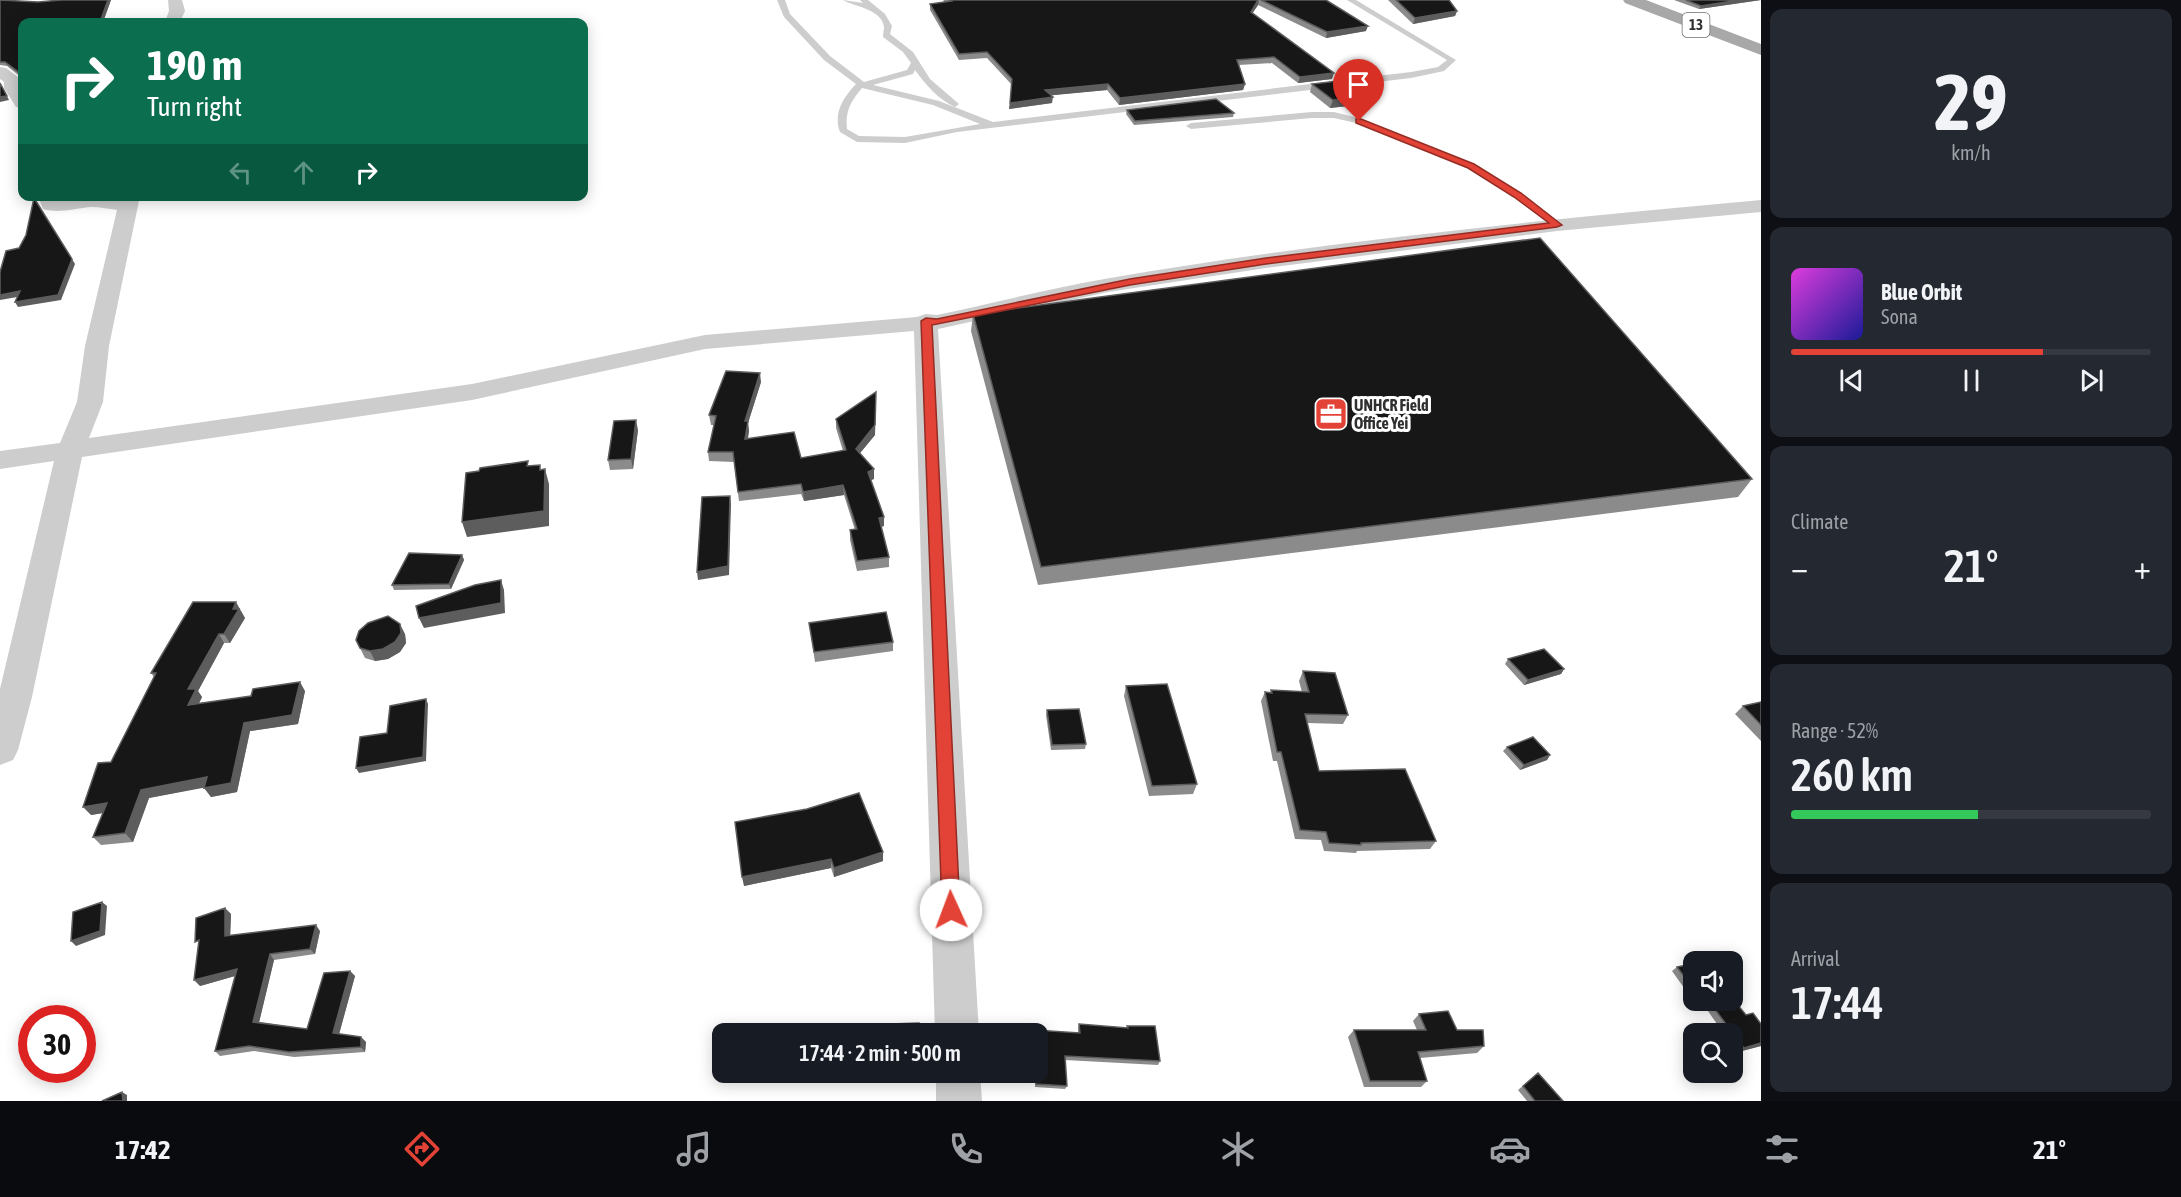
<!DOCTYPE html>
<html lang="en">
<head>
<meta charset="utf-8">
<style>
	body { margin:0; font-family:"Asap Condensed",sans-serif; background:#242831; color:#f1f3f6; height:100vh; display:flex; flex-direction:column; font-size:22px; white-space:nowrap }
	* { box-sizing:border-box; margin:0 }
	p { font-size:20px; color:#9ea1a6 }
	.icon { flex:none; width:33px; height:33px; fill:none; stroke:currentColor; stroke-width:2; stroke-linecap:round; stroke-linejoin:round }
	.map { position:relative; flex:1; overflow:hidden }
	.drawer { display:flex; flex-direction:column; gap:9px; padding:9px; background:#0d0f14; width:420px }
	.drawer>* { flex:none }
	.top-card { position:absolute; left:18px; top:18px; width:570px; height:183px; border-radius:12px; box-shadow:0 3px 15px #0003; background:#0b6e4f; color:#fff; overflow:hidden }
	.fabs { position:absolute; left:1683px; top:951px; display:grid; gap:12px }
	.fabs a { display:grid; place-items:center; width:60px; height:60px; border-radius:12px; background:#171b24; box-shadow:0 3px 15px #0003; font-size:30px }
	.speed { position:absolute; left:18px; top:1005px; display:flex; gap:12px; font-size:30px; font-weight:700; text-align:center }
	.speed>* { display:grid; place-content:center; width:78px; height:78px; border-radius:50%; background:#171b24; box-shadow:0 3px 15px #0003; line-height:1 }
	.speed .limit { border:9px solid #d22; background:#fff; color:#111 }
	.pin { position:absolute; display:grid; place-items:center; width:51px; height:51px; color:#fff; margin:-62px -26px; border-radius:50% 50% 50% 0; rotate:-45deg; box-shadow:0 0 6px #0007 }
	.pin .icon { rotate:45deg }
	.me { position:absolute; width:66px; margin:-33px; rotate:358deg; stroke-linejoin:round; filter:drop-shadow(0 0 4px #0008) }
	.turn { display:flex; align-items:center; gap:21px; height:126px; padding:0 30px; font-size:27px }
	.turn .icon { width:78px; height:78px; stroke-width:2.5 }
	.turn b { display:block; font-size:42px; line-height:51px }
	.lanes { display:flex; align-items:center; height:57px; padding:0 30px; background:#0003; justify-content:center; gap:30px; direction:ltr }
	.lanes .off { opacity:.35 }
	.big { font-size:45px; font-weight:600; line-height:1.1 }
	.drawer .tile { flex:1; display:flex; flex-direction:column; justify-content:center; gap:9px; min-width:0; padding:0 21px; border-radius:12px; background:#242831 }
	.drawer .dial { align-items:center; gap:0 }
	.dial b { font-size:78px; line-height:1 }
	.song { display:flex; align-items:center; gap:18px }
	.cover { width:72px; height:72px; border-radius:9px; background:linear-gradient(135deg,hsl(300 70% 55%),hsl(240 70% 35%)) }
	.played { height:6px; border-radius:3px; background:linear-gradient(90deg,#e34336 70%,#363941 70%) }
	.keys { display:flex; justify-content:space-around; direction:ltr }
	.heat { display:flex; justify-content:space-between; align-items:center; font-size:33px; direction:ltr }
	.charge { height:9px; border-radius:4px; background:linear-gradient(90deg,#34c759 52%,#363941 0) }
	.trip { position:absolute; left:712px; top:1023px; width:336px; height:60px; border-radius:12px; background:#171b24; box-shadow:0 3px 15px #0003; font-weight:600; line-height:60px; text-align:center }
	.tabs { display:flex; height:96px; justify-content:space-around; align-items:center; background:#090b0e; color:#9ea1a6 }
	.tabs .icon { width:42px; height:42px }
	.tabs .current { color:#e34336 }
	.tabs b { font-size:27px; color:#f1f3f6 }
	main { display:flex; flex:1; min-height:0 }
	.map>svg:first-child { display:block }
</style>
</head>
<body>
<main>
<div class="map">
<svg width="1761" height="1101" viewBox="0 0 1761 1101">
	<rect width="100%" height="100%" fill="#fff"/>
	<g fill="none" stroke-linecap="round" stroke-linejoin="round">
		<!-- service -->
		<path fill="#cdcdcd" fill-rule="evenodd" d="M777,0H785L790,14L830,56L864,82L907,70L911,63L903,52L883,37C883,33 884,30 884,27C882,9 855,7 843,0L863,3L860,0H868L885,14L892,26L890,34L913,52L930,79L959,104L955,107C939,100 925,84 915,70L913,74L873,85L939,101L993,122L1411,72L1438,67L1447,60L1347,0H1356L1456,60L1444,71L1411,78L957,132L905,143L857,142L840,132C833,113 843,98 856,84L824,60L784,17ZM862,88L933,105L980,124L905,137L859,136L847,129C845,111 851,101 862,88Z
			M1312,112H1334L1362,119L1474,164L1522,193L1562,225L1553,227L1514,197L1468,168L1356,123L1334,118H1312L1191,129L1186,126L1191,123Z"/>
		<!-- minor -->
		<path fill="#cdcdcd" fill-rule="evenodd" d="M168,0H182L185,11L180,22H165L169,11Z
			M0,67L6,68L22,80V108L16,107L4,88V82L0,79Z
			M38,196H58L59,199L140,196L109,346L103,402L89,438L472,384L705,335L917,317L926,314L937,315C994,303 1052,288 1110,278C1325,241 1543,220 1761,200V212L1557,231L1266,268L1108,292L938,329L979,1034H935L914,331L705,349L472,400L82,457L32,697L18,750L13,760L0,765V689L54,461L0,469V451L60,443L77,402L85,346L117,210C109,209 100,207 92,207C75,208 60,214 43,209Z
			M936,1072H980L982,1101H936Z"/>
		<!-- primary -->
		<path fill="#a8a8a8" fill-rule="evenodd" d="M1623,0H1646L1761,44V55L1625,3Z"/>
	</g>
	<!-- wall -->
	<path fill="#8b8b8b" d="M0,0L38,2L111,0L103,22H22V95L21,77L7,66L0,65Z
		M943,0H1326L1366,31L1326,38L1258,5L1252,14L1332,79L1298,83L1272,63L1239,65L1245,84L1243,90L1119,105L1107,90L1051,95L1052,103L1009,109L1012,85L987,58L959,60L930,10V4L945,2Z
		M1388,0H1449L1457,11L1455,16L1413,24Z
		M1674,0H1761L1699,9Z
		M1312,84L1368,96L1366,104L1330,108L1310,92Z
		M1127,110L1234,113L1233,117L1134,125L1126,114Z
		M973,314L1752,479L1738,497L1038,585L971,331Z
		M761,382L748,423L749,431L748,439L801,458L843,451L836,428V419L875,435L860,453L874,469V479L871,480L884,517V526L881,527L889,557V567L857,571L850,540V530H855L844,495L804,501L801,494L739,501L734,462L709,461L708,452L714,425H711L709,415Z
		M638,430L633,469L610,470L608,460Z
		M462,555L464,560L451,589L394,590L392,585Z
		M242,611L241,612L245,618L230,643H224L198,691L202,697L199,703L305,691L298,724L250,731L237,792L211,797L204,787L149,798L133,842L101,845L93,837L103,813L91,815L111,762L154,677L151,673Z
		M809,623L893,642V651L815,662Z
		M405,634L406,643L400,652L388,659L375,661L365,658L356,640Z
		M1508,659L1564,669L1561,674L1524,685L1505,664Z
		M1303,671L1348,715L1343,724L1307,723L1319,771L1436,841L1430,849L1357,851L1356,853L1324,851L1321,840L1295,839L1277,761H1273L1261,701L1265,692L1270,693L1271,690L1302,692L1299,681Z
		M1126,686L1197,784L1193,794L1149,796L1124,696Z
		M1761,702V741L1735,714L1743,706Z
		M1047,710L1086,744L1085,749L1051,750L1046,715Z
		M1507,747L1550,755L1547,760L1520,770L1503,751Z
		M807,809L883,852V861L834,877L831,868L744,886Z
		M225,908L231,914L230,935L320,931L315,954L274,960L259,1022L307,1029L350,971L355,976L339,1034L361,1037L366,1042L365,1052L294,1057L254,1051L220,1056L215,1051L235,976L200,986Z
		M1694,962V1000H1732L1746,1015L1761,1024V1046L1738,1052L1732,1044V1034H1724L1703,1004L1697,1006L1672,971L1677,967L1692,964Z
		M1419,1014L1457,1030L1484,1046L1477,1053L1420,1058L1427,1081L1421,1087H1364L1348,1037L1354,1030H1417L1413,1021Z
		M1079,1024L1127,1028V1026L1160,1061L1158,1065L1065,1060L1067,1086L1065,1089L1035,1087V1072H1038V1034H1034L1035,1030L1078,1033V1028Z
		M1538,1073L1563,1101H1527L1518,1090Z"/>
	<!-- shaded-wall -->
	<path fill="#5d5d5d" d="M108,0H111L103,22H100Z
		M1259,0L1258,5L1249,18L1251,12Z
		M1739,0H1761L1699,9L1701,6Z
		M1457,11L1455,16L1413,24L1415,18Z
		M1368,26L1366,31L1326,38L1327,32Z
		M1334,73L1332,79L1298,83L1300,77Z
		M0,83L9,100L0,102Z
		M1108,84L1107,90L1045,96V90Z
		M1245,84L1243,90L1119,105L1120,98Z
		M1368,96L1366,104L1330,108L1333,100Z
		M1053,97L1052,103L1009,109L1010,103Z
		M72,259L75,264L61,300L18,307L15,302Z
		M20,291L23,296L0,300V295Z
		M760,373L761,382L748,423L749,431L746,448L745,439V421Z
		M876,402L875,435L856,458V449Z
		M636,420L638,430L633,469L631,459Z
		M545,469L549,484V526L467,537L462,522Z
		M874,469V479L868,481V472Z
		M843,485L844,495L804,501L803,492Z
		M730,496L731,504L729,575L698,580L697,572Z
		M884,517V526L879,527V518Z
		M462,555L464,560L451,589L449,584Z
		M501,580L504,590L505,613L424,628L419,618Z
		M236,602L245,618L230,643L224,634L233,609Z
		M400,624L405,634L406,643L400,652L388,659L375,661L370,651Z
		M219,634L224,643L198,691L202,697L194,714L188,705V689Z
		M1564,669L1561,674L1524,685L1528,680Z
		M300,682L305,691L298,724L250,731L237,792L211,797L204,788L244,723Z
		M426,699L428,704L426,761L359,773L356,768Z
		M1550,755L1547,760L1520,770L1524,765Z
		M207,777L213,786L149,798L133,842L125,833L141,790Z
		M107,803L115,811L91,815L83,807Z
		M883,852V861L834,877V868Z
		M831,859V868L744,886L742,877Z
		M102,902L107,906L105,935L76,946L71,941Z
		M225,908L231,914L230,942L225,936Z
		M316,925L320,931L315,954L310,949Z
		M270,954L274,960L258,1027L253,1022Z
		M237,969L242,974L200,986L194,980Z
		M350,971L355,976L338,1038L333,1033Z
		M1708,1000L1703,1004L1697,1006L1703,1002Z
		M361,1037L366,1042L365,1052L361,1047Z
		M1761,1043V1046L1738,1052L1744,1048Z
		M122,1092L127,1095V1101H123Z"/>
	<!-- building -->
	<path fill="#171717" stroke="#5d5d5d" stroke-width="1.5" d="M0,0L38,2L61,0H108L100,22H22V94L21,74L5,62H0Z
		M949,0H1258L1251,12L1334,73L1300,77L1274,57L1237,60L1245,84L1120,98L1108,84L1045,90L1053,97L1010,103L1012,79L987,52L959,54L930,4L951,1Z
		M1261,0H1326L1368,26L1327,32Z
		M1396,0H1449L1457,11L1415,18Z
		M1686,0H1739L1701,6Z
		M1347,80L1368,96L1333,100L1312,84Z
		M0,83L7,96L0,97Z
		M1216,99L1234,113L1135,121L1127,110Z
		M34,198L72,259L58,295L15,302L20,291L0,295V272L6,251L19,248L26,235Z
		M1540,238L1752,479L1041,567L973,314Z
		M726,371L760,373L745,421H748L745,439L794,432L801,458L846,450L836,419L876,392L875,425L856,449L874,469L868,472L884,517L879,518L889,557L857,561L850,530L857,529L843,485L803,492L801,484L738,492L733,452H708L716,416L709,415Z
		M636,420L631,459L608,460L614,421Z
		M528,461L527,466L540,465V470L545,469L544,511L462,522L466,473L479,471L480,468Z
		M730,496L728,566L697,572L702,497Z
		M409,553L462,555L449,584L392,585Z
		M501,580V603L419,618L416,606L475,585Z
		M193,602H236L233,609H239L224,634H219L188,689H196L188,705L251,696L253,689L300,682L292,715L244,723L231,783L204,788L207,777L141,790L125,833L93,837L107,803L83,807L98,763L111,762L156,673H151Z
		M886,612L893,642L814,652L809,623Z
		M388,616L400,624L401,633L395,642L383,649L370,651L360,648L356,640L359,631L368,623Z
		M1544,649L1564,669L1528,680L1508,659Z
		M1303,671L1335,673L1348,715L1305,714L1319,771L1405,769L1436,841L1361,843V845L1329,843L1326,832L1300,830L1281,752H1277L1265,692L1272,693L1271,690L1309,692Z
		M1167,684L1197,784L1152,786L1126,686Z
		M426,699L423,757L356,768L360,737L387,733L390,706Z
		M1761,702V725L1743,706Z
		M1079,709L1086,744L1052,745L1047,710Z
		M1533,737L1550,755L1524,765L1507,747Z
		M859,793L883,852L834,868L831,859L742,877L735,822L807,809Z
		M102,902L100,931L71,941L73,912Z
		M225,908V936L316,925L310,949L270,954L253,1022L307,1029L324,973L350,971L333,1033L361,1037V1047L289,1052L249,1046L215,1051L237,969L194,980L199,940L195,942L196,918Z
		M1701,957L1704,962H1694Z
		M1694,962V989L1677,967L1692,964Z
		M1732,998L1746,1015L1753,1013L1761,1024V1043L1744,1048L1708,1000H1732Z
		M1448,1011L1457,1030H1483L1484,1046L1418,1052L1427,1081H1370L1354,1030H1426L1419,1014Z
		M919,1023L920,1034H890L889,1024Z
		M1079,1024L1128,1028L1127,1026H1155L1160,1061L1065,1056L1067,1086L1036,1084V1072H1038V1034H1035V1030L1080,1033Z
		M1538,1073L1563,1101H1535L1523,1086Z
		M122,1092L123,1101H102Z"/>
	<!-- route -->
	<path fill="#e34336" stroke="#942c23" stroke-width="1.5" d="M1356,119H1361L1474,164L1521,193L1562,225L1557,227L1266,264L1130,285L932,325L960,910L958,916L951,918L945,916L942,910L921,321L926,318L937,319L1130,279L1266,258L1549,223L1514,197L1468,168L1356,123Z"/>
	<!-- icons -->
	<defs>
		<g id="office-square" transform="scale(1.725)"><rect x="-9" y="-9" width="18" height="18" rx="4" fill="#e34336" stroke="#fff"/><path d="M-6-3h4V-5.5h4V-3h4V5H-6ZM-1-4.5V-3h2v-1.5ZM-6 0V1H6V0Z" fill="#fff"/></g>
	</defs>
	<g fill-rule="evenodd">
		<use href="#office-square" x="1331" y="414"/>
	</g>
	<g text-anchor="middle" stroke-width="6" stroke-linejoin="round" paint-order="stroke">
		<!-- shield labels -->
		<rect fill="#fff" stroke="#6e6e6e" stroke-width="1.5" x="1682.5" y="13" width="27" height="24" rx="4.5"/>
		<g font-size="15" font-weight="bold" fill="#303030">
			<text x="1696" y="30">13</text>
		</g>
		<!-- poi labels -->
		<g font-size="16" font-weight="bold" fill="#303030" stroke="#fff" text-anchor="start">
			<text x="1354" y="411">UNHCR Field<tspan x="1354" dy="18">Office Yei</tspan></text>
		</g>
	</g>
</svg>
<div class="fabs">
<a><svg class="icon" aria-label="sound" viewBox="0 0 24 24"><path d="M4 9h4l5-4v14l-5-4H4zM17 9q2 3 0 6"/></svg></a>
<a><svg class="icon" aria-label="search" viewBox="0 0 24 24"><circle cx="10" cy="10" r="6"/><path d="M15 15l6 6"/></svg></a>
</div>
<div class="speed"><div class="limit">30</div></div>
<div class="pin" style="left:1359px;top:121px;background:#d93025"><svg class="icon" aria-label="arrive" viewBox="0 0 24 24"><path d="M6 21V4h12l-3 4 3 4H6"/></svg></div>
<svg class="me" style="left:951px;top:910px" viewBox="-20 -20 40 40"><circle r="19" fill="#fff"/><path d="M0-13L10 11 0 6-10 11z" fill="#e34336"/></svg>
<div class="trip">17:44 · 2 min · 500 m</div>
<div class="top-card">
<div class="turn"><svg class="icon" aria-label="right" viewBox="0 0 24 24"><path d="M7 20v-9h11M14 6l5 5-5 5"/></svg><div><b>190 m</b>Turn right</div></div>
<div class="lanes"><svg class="icon off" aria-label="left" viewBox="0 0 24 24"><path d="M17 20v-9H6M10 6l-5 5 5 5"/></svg><svg class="icon off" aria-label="ahead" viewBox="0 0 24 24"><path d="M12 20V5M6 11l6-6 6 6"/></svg><svg class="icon" aria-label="right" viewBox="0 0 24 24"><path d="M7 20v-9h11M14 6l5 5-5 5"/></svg></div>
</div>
</div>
<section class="drawer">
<div class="tile dial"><b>29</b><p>km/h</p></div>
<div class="tile">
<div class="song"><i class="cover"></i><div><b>Blue Orbit</b><p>Sona</p></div></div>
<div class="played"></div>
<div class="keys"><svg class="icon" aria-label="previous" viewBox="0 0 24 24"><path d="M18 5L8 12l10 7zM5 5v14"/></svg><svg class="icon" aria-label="pause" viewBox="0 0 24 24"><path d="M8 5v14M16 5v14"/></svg><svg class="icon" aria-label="next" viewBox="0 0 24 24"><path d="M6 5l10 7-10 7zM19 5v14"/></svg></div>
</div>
<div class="tile"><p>Climate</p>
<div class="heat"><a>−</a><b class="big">21°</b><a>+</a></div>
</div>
<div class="tile"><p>Range · 52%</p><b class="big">260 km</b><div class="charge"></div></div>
<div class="tile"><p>Arrival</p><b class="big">17:44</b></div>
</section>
</main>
<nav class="tabs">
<b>17:42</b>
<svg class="icon current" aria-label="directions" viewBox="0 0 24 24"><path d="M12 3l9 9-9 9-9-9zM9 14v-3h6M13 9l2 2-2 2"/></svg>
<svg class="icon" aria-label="music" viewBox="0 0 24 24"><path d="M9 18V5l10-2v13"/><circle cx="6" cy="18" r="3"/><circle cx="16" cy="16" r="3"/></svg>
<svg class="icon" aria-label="phone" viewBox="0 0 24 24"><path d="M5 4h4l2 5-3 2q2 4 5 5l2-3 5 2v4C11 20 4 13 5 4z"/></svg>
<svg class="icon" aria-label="climate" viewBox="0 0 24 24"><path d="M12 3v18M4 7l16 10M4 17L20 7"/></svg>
<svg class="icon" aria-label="car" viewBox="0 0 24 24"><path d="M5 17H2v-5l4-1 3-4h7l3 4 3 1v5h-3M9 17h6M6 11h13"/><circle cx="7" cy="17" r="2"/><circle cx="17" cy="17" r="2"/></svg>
<svg class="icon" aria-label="filters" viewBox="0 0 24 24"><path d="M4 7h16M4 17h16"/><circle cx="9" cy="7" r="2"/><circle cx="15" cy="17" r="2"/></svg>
<b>21°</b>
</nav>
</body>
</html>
